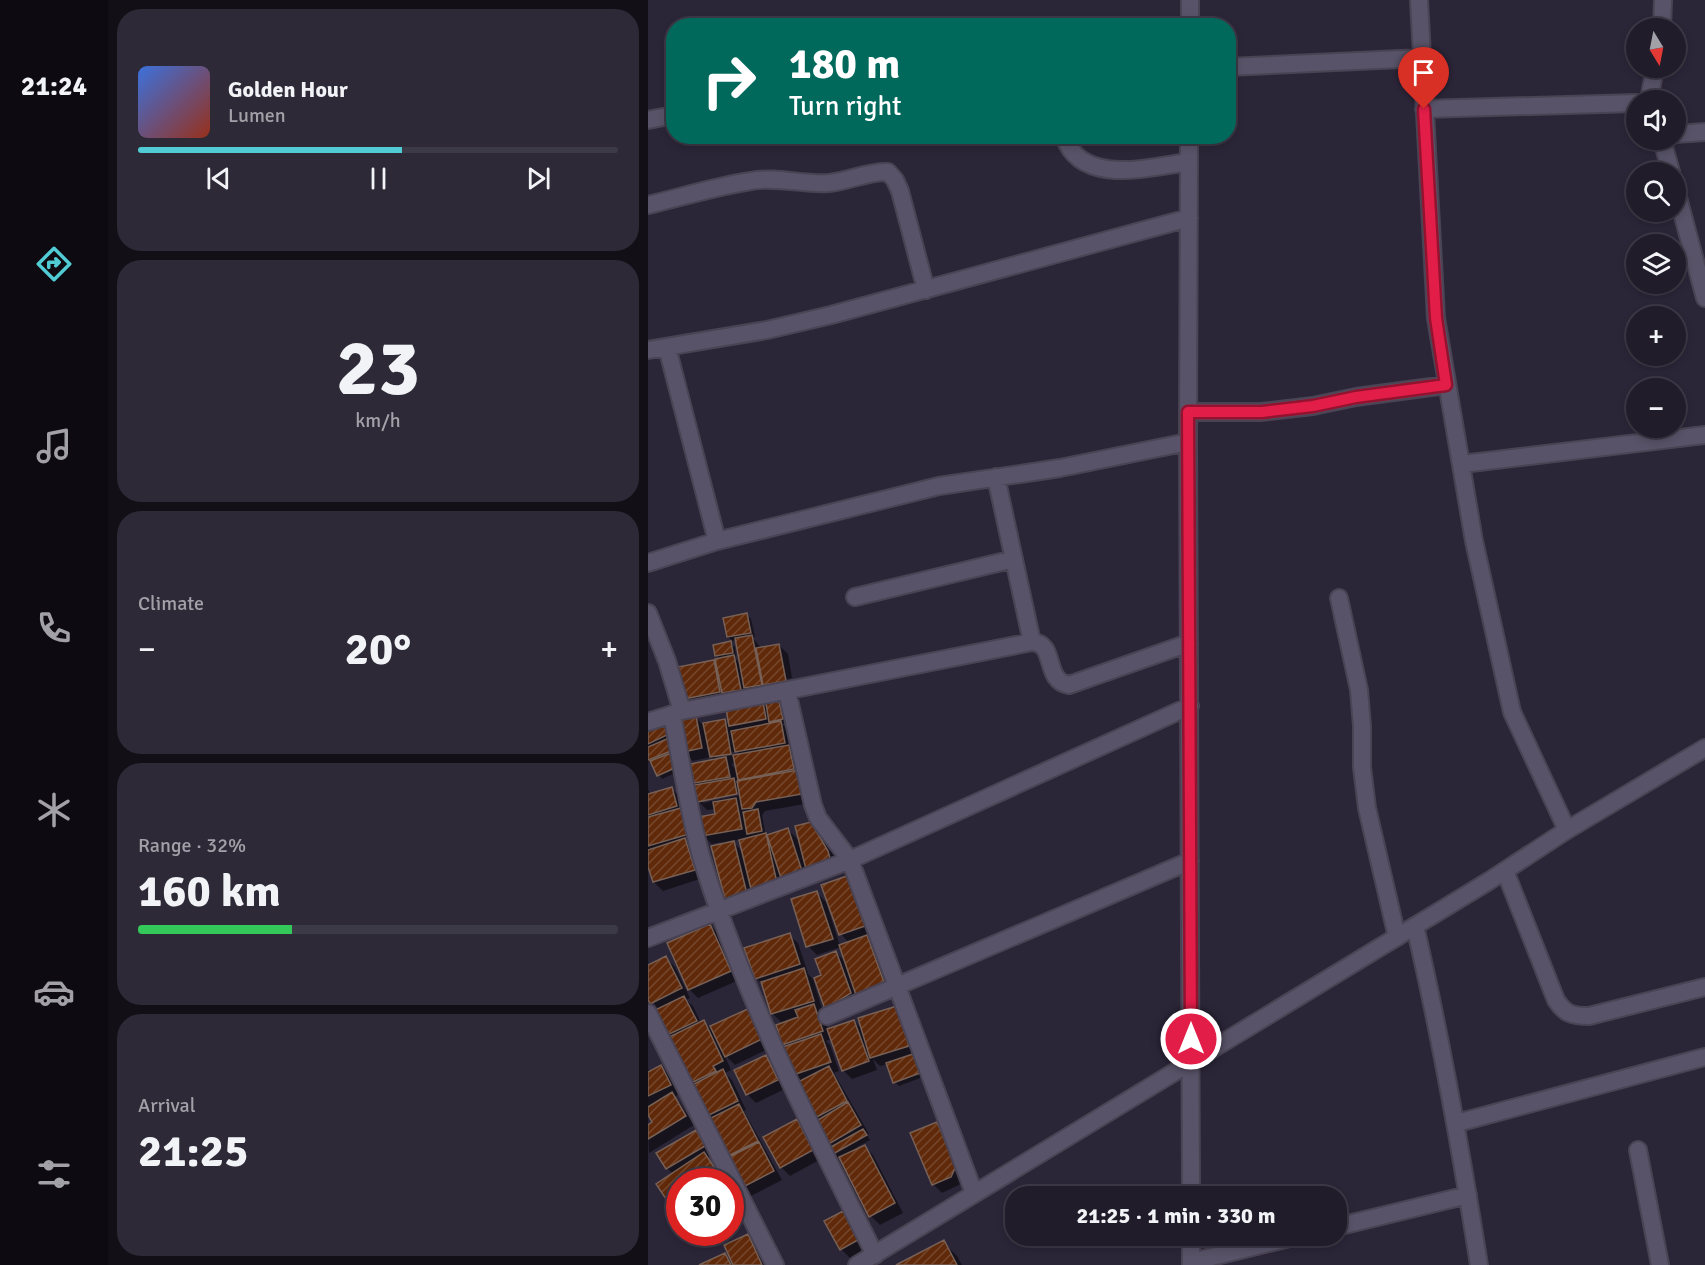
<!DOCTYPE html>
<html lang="en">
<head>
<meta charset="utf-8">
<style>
	body { margin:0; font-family:Signika,sans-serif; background:#2d2936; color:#f1f3f6; height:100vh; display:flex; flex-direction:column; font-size:22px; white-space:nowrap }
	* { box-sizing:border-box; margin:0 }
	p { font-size:20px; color:#a2a1a8 }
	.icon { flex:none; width:33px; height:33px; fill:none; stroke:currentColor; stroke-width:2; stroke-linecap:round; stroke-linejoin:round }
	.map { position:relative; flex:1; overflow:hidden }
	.details { display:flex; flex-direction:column; gap:9px; padding:9px; background:#120f17; width:540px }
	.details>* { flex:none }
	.top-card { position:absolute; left:18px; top:18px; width:570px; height:126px; border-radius:24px; box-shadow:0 3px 9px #0003,0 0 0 2px #3d3a47; background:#00695c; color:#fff; overflow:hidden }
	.needle { width:39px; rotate:170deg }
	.fabs { position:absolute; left:978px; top:18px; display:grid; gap:12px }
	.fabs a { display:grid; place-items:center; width:60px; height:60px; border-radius:50%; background:#201c2a; box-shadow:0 3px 9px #0003,0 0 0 2px #3d3a47; font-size:30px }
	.speed { position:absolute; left:18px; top:1168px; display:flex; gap:12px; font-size:30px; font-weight:700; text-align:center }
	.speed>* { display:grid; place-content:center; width:78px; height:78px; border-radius:50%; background:#201c2a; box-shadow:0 3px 9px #0003,0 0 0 2px #3d3a47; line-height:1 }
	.speed .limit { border:9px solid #d22; background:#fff; color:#111 }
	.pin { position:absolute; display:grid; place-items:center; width:51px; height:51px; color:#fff; margin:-62px -26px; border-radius:50% 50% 50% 0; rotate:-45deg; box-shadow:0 0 6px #0007 }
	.pin .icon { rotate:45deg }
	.me { position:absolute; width:66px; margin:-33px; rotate:0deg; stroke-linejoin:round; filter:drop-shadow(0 0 4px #0008) }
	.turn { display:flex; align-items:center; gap:21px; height:126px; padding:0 24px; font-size:27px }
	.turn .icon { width:78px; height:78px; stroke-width:2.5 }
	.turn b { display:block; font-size:42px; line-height:51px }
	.big { font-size:45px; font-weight:700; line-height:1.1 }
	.details .tile { flex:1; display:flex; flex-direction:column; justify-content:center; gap:9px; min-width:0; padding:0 21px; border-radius:24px; background:#2d2936 }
	.details .dial { align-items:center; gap:0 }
	.dial b { font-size:78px; line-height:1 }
	.song { display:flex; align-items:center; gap:18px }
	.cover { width:72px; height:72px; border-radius:9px; background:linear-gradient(135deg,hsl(220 70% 55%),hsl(10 70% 35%)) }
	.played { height:6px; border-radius:3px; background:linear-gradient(90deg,#51ccd4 55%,#3d3a47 55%) }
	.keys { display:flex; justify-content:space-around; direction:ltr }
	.heat { display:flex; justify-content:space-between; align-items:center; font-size:33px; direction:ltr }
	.charge { height:9px; border-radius:4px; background:linear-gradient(90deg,#34c759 32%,#3d3a47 0) }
	.trip { position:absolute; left:357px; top:1186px; width:342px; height:60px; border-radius:24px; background:#201c2a; box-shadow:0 3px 9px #0003,0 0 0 2px #3d3a47; font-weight:700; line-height:60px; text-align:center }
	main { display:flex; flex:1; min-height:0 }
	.tabs { display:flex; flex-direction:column; width:108px; justify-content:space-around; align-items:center; background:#0d0b11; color:#a2a1a8 }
	.tabs .icon { width:42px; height:42px }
	.tabs .on { color:#51ccd4 }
	.tabs b { font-size:27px; color:#f1f3f6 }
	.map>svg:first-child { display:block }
</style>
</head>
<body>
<main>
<nav class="tabs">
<b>21:24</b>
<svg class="icon on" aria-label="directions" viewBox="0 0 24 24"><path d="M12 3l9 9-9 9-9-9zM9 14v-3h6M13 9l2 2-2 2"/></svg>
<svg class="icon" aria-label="music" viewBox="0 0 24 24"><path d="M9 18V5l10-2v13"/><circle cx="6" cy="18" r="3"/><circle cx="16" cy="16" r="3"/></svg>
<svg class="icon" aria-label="phone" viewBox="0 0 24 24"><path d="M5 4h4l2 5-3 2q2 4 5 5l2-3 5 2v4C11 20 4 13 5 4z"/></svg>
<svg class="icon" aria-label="climate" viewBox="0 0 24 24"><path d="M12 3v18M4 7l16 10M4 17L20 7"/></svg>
<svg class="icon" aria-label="car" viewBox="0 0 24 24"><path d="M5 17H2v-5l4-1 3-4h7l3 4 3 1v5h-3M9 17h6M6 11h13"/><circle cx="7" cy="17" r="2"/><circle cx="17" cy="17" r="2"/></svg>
<svg class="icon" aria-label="filters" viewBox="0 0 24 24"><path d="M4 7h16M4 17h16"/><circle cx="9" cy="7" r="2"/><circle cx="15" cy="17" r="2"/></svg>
</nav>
<section class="details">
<div class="tile">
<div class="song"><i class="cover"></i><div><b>Golden Hour</b><p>Lumen</p></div></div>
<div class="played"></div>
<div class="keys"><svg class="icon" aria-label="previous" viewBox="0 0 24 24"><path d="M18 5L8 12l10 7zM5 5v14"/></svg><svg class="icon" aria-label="pause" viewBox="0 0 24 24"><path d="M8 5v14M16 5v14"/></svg><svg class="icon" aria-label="next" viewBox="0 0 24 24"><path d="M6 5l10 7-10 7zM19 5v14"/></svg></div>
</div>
<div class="tile dial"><b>23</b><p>km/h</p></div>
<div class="tile"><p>Climate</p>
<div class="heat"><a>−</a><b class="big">20°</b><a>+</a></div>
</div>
<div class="tile"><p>Range · 32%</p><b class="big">160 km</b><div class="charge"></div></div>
<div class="tile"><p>Arrival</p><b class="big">21:25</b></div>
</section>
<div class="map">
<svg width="1057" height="1265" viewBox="0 0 1057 1265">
	<defs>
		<pattern id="building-hatch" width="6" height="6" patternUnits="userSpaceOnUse" patternTransform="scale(1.5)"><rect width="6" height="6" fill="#5f290a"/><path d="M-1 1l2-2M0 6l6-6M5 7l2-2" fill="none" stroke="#76482e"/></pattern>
	</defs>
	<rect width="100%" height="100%" fill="#2b2538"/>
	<!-- shadow -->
	<path fill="#0007" fill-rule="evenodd" d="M99,615L103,619L107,637H104L113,648L131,645L140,654L144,678L122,683V686L107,697L99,689L101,698L47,707L38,698L65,662L70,667L73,660L69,655L82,643L87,647L88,656L86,657L93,664L88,640L85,641L80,637Z
		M131,702L135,706L138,723L134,724L142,732L162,803L117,811L114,815L118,837L140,830L153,842L162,824L172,833L189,861L162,880L137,891L114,897L103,887L107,903L87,908L78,899L74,842L64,844L55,835L69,815L68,809L59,810L50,801V786L47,783L67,761L63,757L45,761L36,752L48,718L55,725L76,721L83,727L79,711L115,704L120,709ZM90,751L91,754L68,758V755ZM88,763L89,770L83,764ZM96,791L97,794L55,803V799ZM93,839L96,853L84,841Z
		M15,725L19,729L32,771L14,779L0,761V733Z
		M23,788L32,797L49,842L41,845L46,849L55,878L15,891L6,882L0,862V789L2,794Z
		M198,878L207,887L225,935L219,937L228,946L245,994L211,1002L199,1010L201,1016L189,1020L175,976L188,953L199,963L193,947L169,955L160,946L169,893L178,902L192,946L201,943L193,934Z
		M62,925L71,934L91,980L50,998L41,989Z
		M141,935L150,943L160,973H159L165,979L174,1009L171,1011L175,1014L180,1031L206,1021L216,1031L249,1008L269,1055L265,1056L268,1060L275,1077L251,1086L247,1082L240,1064L232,1066L225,1059L229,1070L204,1079L195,1070L184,1039L178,1041L182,1045L191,1071L186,1073L221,1134L219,1135L222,1140L209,1147L210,1150L216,1146L225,1155L255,1213L232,1225L223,1216L192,1156L190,1158L187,1155L189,1154L180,1144L149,1085L154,1082L146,1074L139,1048L136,1044L135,1024L124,1013L116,986L108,978Z
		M18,958L27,967L42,998L38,1000L45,1006L53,1023L56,1022L67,1033L102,1010L124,1047L87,1065L76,1054L83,1070L77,1073L84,1080L98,1110L96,1111L134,1180L103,1196L94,1187L19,1035L11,1010L0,995V967Z
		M117,1057L126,1066L137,1089L108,1103L99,1094L88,1071Z
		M13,1067L22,1076L31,1094L26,1097L32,1103L46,1125L1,1153L0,1126L6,1123L0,1112V1069L2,1072Z
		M148,1121L157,1129L173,1159L142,1176L133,1167Z
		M288,1124L297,1133L316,1176L311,1185L294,1193L286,1185L264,1134Z
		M47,1132L56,1141L65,1155L60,1158L78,1182H32V1214L27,1210L25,1174L19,1168Z
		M195,1212L204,1221L218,1249L202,1258L193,1249Z
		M99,1236L108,1245L118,1265H54L77,1255L86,1264Z
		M295,1242L309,1256L314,1265H252Z"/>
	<!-- building -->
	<path fill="url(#building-hatch)" stroke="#776055" stroke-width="1.5" d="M99,613L103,633L79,637L75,618Z
		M104,635L114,685L96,688L87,638Z
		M83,641L85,653L67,656L65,645Z
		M131,644L138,681L115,685L108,648Z
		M86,655L93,690L74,693L67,659Z
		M66,660L72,692L36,699L30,667Z
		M131,701L135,719L121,722L118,703Z
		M115,702L118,719L81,726L78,709Z
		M48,716L54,748L35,752L28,720Z
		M77,719L83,754L62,757L55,723Z
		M133,721L137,743L87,752L83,731Z
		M15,723L21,734L0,744V731Z
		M21,738L23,751L0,760V747Z
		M141,745L146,769L90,780L85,755Z
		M23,753L29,767L9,776L2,761Z
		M78,757L82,777L46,783L42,764Z
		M150,770L154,794L108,802L104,808L94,809L89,781Z
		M86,778L89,794L49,802L46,785Z
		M24,787L29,806L0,815V794Z
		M88,798L94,829L54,836L50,817L67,814L65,802Z
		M33,808L41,834L0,846V817Z
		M110,809L114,831L99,834L95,812Z
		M163,822L180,851L183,862L158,869L147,826Z
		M140,828L154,871L133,878L119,835Z
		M118,833L129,883L103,889L91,840Z
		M37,838L47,870L5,882L0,867V850Z
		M86,841L99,894L77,899L63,846Z
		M199,876L217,926L191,935L173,885Z
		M169,891L185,939L158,947L143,899Z
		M62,924L83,971L40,990L19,943Z
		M142,933L152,964L107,979L96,948Z
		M219,935L237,985L208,995L191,945Z
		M188,951L203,993L190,1001L193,1007L178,1012L166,978L173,975L167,959Z
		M18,956L34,988L2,1004L0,999V965Z
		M156,968L166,1001L123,1014L113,982Z
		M36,996L49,1021L17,1036L5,1011Z
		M166,1004L175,1031L134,1045L128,1025L150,1017L147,1010Z
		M249,1006L261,1046L222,1058L210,1018Z
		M102,1008L116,1038L77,1057L62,1026Z
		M56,1020L75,1061L65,1066L68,1071L41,1084L19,1038Z
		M206,1020L221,1061L194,1071L179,1029Z
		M173,1034L183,1062L145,1075L135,1047Z
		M265,1054L272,1073L245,1083L238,1063Z
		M118,1055L130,1080L98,1095L86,1070Z
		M13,1065L23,1085L0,1096V1072Z
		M181,1066L199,1101L165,1119L146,1084Z
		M75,1069L90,1101L57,1117L42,1086Z
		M24,1092L38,1116L0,1139V1125L4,1122L0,1115V1107Z
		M200,1102L213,1125L179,1145L165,1123Z
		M91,1104L110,1141L78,1157L59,1120Z
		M149,1119L165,1150L132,1168L115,1137Z
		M289,1122L308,1166L303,1177L284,1185L262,1133Z
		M215,1129L219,1135L185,1154L181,1148Z
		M48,1130L57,1146L18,1169L8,1153Z
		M111,1142L126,1171L93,1188L79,1158Z
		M217,1145L247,1203L221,1217L191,1157Z
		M56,1152L74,1179L69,1182H32V1207L26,1211L8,1184Z
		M195,1211L210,1240L192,1250L176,1221Z
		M100,1234L114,1265H85L76,1245Z
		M296,1240L309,1265H248Z
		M77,1253L83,1265H51Z"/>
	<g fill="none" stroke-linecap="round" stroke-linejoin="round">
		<!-- minor casing -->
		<g stroke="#494353" stroke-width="20">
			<path id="minor" d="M771,0L788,318L826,541L864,712L919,830
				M542,26V0
				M580,67L775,58
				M776,109L988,103
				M0,120L26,115
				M416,136C433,187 502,167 541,162
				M541,136L540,442L543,1197
				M1014,140L1023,172
				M1028,190L1057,298
				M0,205C34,197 69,186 103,181C129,176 155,185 181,183C202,181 220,171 240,172L247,180L252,191L278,290
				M19,347L69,541
				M0,350L119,330L183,315L541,218
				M540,412H613L665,406L708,397L798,385
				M814,464L1057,435
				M348,477L384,642
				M0,563L69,541L291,486L412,468L540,442
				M207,597L366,559
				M691,598L711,690L714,726V767L719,808L749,937
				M0,613L19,661L34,711
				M139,691L165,805L170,818L202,860L326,1193
				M24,714C33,761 40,809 53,856C95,995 162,1125 227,1255
				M0,722L34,711L384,642C409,643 395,681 421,685L541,643
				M857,871L908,1000C917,1014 924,1016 941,1016L1057,987
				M767,926C793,1038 813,1151 831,1265
				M0,938L202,860L542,706
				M0,1013L127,1265
				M179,1016L542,861
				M809,1123L1057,1057
				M990,1150L1012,1265
				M688,1227L820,1195
				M543,1262L650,1236
				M543,1265V1236"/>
		</g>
		<!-- tertiary casing -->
		<g stroke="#494353" stroke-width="20">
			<path id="tertiary" d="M1014,28L1015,0
				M1001,100L1007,68
				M1028,134L1057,132
				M209,1265L841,881L919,830L1057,748"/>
		</g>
		<!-- minor -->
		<use href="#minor" stroke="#585368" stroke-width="16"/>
		<!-- tertiary -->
		<use href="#tertiary" stroke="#585368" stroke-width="16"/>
	</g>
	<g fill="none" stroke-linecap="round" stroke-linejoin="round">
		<!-- route casing -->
		<g stroke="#92132f" stroke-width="15">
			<path id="route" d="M543,1039L540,412H614L665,406L708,397L798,385L788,318L776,109"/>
		</g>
		<!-- route -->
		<use href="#route" stroke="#e11d48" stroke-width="10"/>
	</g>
</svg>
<div class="fabs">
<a><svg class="needle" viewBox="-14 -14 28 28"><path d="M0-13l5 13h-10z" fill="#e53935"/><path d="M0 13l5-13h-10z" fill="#a2a1a8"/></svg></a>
<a><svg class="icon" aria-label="sound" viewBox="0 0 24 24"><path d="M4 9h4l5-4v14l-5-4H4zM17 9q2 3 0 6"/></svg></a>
<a><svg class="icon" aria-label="search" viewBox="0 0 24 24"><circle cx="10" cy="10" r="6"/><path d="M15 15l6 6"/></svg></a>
<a><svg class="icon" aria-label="layers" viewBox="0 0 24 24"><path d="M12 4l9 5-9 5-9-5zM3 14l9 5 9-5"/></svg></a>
<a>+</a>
<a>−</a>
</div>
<div class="speed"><div class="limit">30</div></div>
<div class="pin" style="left:776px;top:109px;background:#d93025"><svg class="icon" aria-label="arrive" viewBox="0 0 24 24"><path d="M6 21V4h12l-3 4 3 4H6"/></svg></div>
<svg class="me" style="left:543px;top:1039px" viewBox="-20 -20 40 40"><circle r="17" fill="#e11d48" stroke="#fff" stroke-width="3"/><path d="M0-11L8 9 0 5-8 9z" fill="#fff"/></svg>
<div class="trip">21:25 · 1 min · 330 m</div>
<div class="top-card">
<div class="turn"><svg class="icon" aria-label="right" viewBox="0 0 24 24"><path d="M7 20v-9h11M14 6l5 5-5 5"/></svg><div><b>180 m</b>Turn right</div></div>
</div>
</div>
</main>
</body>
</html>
